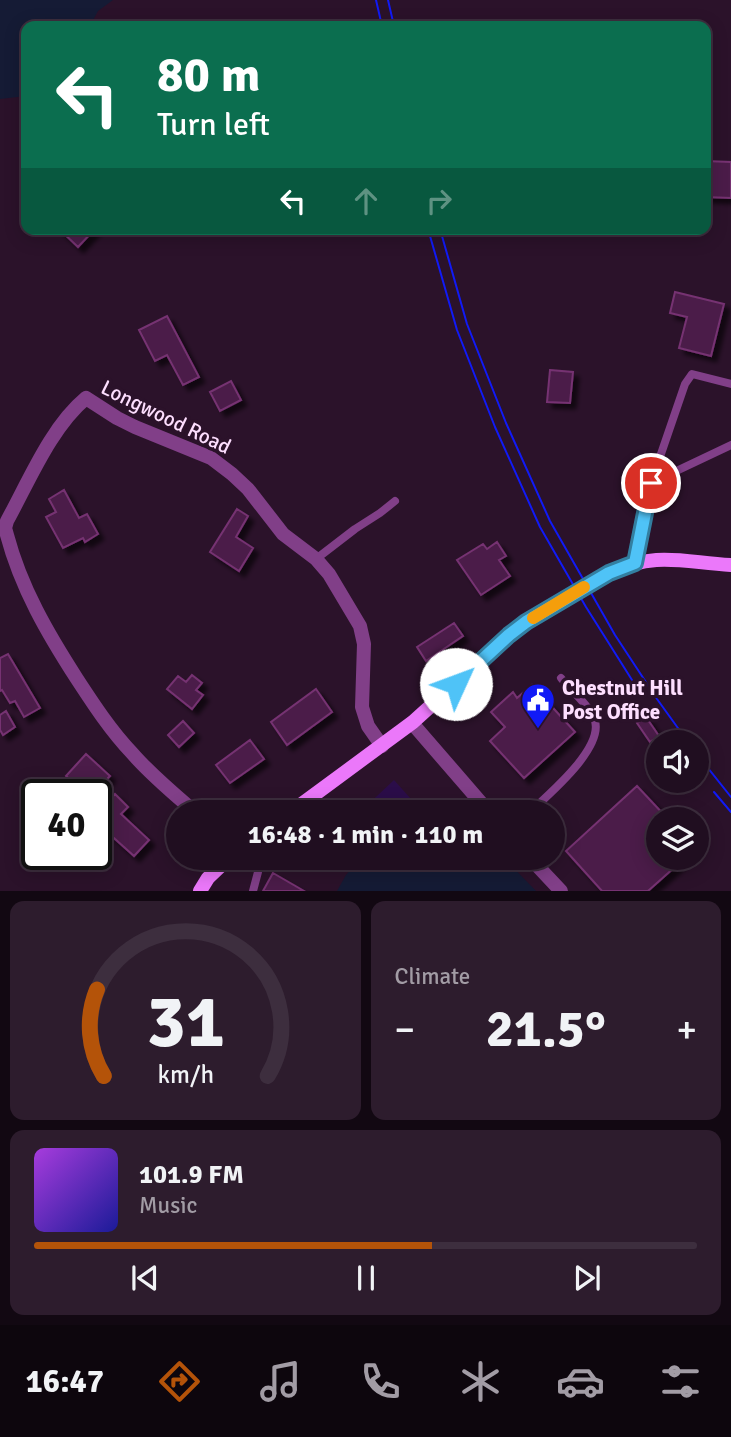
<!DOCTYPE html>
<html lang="en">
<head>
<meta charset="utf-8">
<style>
	body { margin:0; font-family:Signika,sans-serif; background:#2d1c2d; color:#f1f3f6; height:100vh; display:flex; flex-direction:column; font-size:26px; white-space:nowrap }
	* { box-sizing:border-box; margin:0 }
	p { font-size:23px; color:#a29ca5 }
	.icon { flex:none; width:38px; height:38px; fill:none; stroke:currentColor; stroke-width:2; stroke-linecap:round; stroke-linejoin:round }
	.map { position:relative; height:891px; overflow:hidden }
	.panel { display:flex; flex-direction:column; gap:10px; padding:10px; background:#120812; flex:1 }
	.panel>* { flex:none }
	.guide { position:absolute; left:21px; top:21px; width:690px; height:214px; border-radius:14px; box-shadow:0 4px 18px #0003,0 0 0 2px #3d2e3e; background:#0b6e4f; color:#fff; overflow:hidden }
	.tools { position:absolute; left:646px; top:730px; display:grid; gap:14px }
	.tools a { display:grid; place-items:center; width:63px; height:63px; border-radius:50%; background:#200e20; box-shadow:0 4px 18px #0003,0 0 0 2px #3d2e3e; font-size:35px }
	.speed { position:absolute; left:21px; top:779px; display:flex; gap:14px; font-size:35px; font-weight:700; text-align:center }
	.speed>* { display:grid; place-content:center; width:91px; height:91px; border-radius:50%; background:#200e20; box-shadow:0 4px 18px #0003,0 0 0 2px #3d2e3e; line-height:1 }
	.speed .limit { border:4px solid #111; border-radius:10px; background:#fff; color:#111 }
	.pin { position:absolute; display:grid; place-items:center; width:60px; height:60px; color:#fff; margin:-30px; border:4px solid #fff; border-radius:50%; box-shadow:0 2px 7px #0007 }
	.me { position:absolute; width:77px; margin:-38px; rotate:47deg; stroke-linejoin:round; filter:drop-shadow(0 0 5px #0008) }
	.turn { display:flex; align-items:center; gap:24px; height:147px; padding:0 21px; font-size:32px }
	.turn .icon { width:91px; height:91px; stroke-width:2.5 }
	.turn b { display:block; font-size:49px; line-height:60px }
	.lanes { display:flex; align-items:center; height:66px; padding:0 21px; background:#0003; justify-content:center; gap:35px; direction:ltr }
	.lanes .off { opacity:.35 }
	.big { font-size:52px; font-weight:700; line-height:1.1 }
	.panel .tile { flex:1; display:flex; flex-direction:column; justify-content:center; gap:10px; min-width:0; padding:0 24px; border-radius:14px; background:#2d1c2d }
	.panel .dial { align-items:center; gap:0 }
	.dial svg { height:182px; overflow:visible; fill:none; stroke:#3d2e3e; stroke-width:7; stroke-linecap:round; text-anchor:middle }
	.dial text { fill:#f1f3f6; stroke:none }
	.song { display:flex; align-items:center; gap:21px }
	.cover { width:84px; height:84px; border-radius:10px; background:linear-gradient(135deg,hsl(280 70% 55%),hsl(240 70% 35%)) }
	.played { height:7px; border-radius:4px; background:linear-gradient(90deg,#b45309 60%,#3d2e3e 60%) }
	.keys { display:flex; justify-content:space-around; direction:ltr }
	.heat { display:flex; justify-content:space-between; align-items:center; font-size:38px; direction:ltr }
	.panel .tiles { flex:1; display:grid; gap:10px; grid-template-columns:1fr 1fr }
	.tile:last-child { grid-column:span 2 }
	.trip { position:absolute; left:166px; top:800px; width:399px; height:70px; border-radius:35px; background:#200e20; box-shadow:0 4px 18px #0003,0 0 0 2px #3d2e3e; font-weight:700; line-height:70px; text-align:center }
	.dock { display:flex; height:112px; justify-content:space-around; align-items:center; background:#0d060d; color:#a29ca5 }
	.dock .icon { width:49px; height:49px }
	.dock .current { color:#b45309 }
	.dock b { font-size:32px; color:#f1f3f6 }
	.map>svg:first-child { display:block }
</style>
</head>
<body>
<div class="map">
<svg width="731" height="891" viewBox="0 0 731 891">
	<defs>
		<filter id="shadow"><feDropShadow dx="5.5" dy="5.5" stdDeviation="2" flood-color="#0009"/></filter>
	</defs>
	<rect width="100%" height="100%" fill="#2b122a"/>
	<!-- green -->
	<path fill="#151b35" d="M0,0H113L98,11L90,26H26V96L0,99Z
		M361,858H363L370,865L380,864L386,858H504L536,891H337L346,875Z"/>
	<!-- water -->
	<path fill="#2b0d49" d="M394,780L411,799L398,812H360Z"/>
	<!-- building -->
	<path fill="#4b1f49" stroke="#763272" stroke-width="2" filter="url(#shadow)" d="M705,161L731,162V198L705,197Z
		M59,229H95L78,247Z
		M675,292L724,304L711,356L679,348L687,317L670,313Z
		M167,316L199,377L183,385L167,355L155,361L139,330Z
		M550,370L573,372L570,403L547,402Z
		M231,381L241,400L220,411L210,392Z
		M64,490L79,518L87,514L98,534L85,542L83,538L63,548L46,517L56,512L49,499Z
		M237,509L248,516L236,537L253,548L239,571L210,552Z
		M497,542L506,556L499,560L510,576L481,595L457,560L483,544L487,549Z
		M454,623L463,636L426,661L417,647Z
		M8,654L40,708L24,717L15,701L10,703L2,690L0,691V658Z
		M192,675L202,683L196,690L203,695L192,709L167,689L178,676L186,682Z
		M532,685L575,732L524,778L490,741L505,727L491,712L513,692L517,698Z
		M316,689L332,712L287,745L271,722Z
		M6,711L15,727L3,735L0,730V715Z
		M646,717L659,736L650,742L637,723Z
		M183,721L194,733L179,747L168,735Z
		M250,740L264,759L230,783L216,765Z
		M86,754L110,776L93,794H86L66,776Z
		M637,786L666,817L672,811L680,819H658V858H685L648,891H602L566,851Z
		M115,794L128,807L121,814L149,840L134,856L96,822V814Z
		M273,873L304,891H263Z"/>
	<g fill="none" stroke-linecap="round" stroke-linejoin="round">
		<!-- lane -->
		<path stroke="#813f88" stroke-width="8" d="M651,483L731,445
			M316,559L355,529L380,513L395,501
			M635,563L651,483L685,384L692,374L731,384
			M530,812C549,794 603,749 595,721C591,707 570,689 561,678
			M253,891L258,872V858"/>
		<!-- street -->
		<path stroke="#813f88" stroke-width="14" d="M412,723L489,812
			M195,812C173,793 151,775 132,753C111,731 94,705 77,679C48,634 21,588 7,535L5,528L7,521C29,481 51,427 86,398L117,418L135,427L211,458L232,474L248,489L283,534L316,559L329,574L360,626L364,644L362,707L368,726L382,746
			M530,858L561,891"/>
		<!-- secondary -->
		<path stroke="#eb78fa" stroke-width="14" d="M609,573C657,551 681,562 731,565
			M291,812L413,722L509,635L526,622L561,601
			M200,891L208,878L229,858"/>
		<!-- tram -->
		<path stroke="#111af6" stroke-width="2" d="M376,0L382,26
			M388,0L394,26
			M428,229L457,330L495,427L540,527L586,607L632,680
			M440,229L467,324L506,423L550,521L615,635L657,699L688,742
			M696,753L731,797
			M714,792L731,812"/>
		<!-- secondary-bridge -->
		<path stroke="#eb78fa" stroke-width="14" d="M561,601L609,573"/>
	</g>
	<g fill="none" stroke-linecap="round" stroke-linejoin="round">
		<!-- route casing -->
		<g stroke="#337fa1" stroke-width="18">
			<path id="route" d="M456,684L509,635L526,622L609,573L635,563L651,483"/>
		</g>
		<!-- route -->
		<use href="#route" stroke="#4fc3f7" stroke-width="12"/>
		<!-- slow -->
		<path stroke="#f59e0b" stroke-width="12" d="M533,618L584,587"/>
	</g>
	<!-- icons -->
	<defs>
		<g id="civic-pin" transform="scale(1.75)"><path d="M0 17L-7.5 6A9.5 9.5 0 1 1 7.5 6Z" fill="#111af6" stroke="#2b122a"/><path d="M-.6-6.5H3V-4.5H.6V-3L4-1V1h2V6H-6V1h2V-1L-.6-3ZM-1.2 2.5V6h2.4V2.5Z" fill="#fff"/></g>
	</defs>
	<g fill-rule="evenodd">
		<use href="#civic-pin" x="538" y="700"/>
	</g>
	<g text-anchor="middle" stroke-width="7" stroke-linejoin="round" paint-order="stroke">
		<!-- street labels -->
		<g font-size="21" fill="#fddefe" stroke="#2b122a">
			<text transform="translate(166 417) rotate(26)" y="7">Longwood Road</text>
		</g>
		<!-- poi labels -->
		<g font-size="21" font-weight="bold" fill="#fddefe" stroke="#2b122a" text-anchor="start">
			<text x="562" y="695">Chestnut Hill<tspan x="562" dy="24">Post Office</tspan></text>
		</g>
	</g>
</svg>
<div class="tools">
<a><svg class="icon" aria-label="sound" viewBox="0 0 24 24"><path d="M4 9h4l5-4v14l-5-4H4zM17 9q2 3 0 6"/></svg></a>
<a><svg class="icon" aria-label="layers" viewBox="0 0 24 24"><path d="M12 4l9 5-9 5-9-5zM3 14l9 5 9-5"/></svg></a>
</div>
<div class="speed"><div class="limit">40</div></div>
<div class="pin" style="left:651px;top:483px;background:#d93025"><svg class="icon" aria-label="arrive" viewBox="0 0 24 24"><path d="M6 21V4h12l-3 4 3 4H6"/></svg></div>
<svg class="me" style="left:456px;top:684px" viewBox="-20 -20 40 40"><circle r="19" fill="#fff"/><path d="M0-13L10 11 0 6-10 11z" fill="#4fc3f7"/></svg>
<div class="trip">16:48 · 1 min · 110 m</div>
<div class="guide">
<div class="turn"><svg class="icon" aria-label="left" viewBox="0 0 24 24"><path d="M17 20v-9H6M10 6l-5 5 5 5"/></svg><div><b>80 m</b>Turn left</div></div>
<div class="lanes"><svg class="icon" aria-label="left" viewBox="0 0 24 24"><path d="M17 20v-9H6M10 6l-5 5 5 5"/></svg><svg class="icon off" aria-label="ahead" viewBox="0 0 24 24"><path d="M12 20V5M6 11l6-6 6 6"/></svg><svg class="icon off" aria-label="right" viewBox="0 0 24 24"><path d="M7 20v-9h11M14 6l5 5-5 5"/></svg></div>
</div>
</div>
<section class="panel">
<div class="tiles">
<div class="tile dial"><svg viewBox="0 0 100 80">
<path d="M14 69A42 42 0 1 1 86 69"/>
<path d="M14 69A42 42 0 0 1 11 31" stroke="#b45309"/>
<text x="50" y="56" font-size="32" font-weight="700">31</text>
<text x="50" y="72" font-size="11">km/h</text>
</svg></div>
<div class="tile"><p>Climate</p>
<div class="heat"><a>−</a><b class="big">21.5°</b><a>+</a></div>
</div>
<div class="tile">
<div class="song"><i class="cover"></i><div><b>101.9 FM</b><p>Music</p></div></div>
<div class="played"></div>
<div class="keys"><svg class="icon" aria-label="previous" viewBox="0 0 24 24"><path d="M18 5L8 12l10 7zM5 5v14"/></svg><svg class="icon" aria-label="pause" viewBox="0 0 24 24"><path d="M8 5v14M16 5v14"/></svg><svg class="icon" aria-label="next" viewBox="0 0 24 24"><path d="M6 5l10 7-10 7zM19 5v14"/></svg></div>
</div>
</div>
</section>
<nav class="dock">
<b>16:47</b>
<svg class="icon current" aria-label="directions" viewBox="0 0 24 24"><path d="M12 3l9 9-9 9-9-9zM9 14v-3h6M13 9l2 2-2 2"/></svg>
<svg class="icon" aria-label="music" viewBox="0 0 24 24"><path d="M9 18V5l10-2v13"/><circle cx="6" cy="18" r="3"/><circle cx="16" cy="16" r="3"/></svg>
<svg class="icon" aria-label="phone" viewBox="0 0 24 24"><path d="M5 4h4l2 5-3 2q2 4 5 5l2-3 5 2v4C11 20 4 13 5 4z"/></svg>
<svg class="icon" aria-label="climate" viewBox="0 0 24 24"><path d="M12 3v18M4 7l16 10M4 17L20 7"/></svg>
<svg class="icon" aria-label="car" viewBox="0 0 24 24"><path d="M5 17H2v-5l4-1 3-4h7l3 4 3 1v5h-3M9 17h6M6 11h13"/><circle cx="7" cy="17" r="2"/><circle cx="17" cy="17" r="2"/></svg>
<svg class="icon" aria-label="filters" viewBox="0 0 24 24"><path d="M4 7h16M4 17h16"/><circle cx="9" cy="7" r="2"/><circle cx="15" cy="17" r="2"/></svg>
</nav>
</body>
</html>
